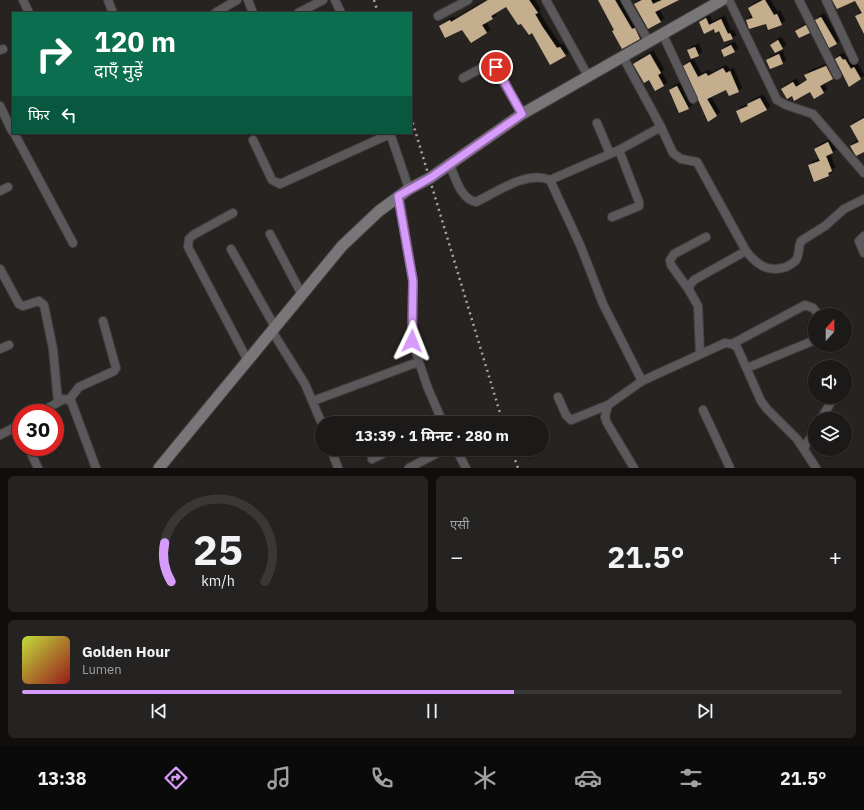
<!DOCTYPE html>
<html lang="hi">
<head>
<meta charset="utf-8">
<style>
	body { margin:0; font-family:"IBM Plex Sans","Noto Sans Devanagari",sans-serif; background:#252321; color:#f1f3f6; height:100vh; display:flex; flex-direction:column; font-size:15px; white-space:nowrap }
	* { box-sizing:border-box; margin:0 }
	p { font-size:13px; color:#a0a1a2 }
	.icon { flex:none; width:22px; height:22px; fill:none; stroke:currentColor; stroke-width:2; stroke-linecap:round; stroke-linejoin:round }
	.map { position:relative; height:468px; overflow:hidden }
	.side { display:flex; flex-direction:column; gap:8px; padding:8px; background:#0f0e0d; flex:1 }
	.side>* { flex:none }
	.top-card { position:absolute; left:12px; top:12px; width:400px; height:122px; border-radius:0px; box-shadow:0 1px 3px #0004,0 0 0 1px #3a3837; background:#0b6e4f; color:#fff; overflow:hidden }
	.needle { width:26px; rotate:21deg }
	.fabs { position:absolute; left:808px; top:308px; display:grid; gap:8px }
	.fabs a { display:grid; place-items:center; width:44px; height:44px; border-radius:50%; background:#1c1a18; box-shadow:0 1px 3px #0004,0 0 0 1px #3a3837; font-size:20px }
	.speed { position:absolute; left:12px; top:404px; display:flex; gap:8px; font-size:20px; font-weight:700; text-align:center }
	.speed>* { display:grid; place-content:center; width:52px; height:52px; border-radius:50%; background:#1c1a18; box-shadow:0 1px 3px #0004,0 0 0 1px #3a3837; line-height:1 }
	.speed .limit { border:6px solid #d22; background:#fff; color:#111 }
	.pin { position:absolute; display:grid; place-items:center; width:34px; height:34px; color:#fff; margin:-17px; border:2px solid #fff; border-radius:50%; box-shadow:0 1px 4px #0007 }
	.me { position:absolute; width:44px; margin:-22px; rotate:2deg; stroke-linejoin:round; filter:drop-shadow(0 0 3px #0008) }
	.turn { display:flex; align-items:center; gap:14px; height:84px; padding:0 16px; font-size:18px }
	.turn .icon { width:52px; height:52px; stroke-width:2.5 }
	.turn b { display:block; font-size:28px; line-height:34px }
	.then { display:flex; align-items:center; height:38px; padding:0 16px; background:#0003; gap:8px; font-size:15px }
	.big { font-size:30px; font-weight:700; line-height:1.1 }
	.side .widget { flex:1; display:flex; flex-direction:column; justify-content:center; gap:6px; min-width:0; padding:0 14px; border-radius:6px; background:#252321 }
	.side .dial { align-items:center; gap:0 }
	.dial svg { height:104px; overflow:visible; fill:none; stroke:#3a3837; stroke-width:7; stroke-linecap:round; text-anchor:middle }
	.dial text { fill:#f1f3f6; stroke:none }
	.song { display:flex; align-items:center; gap:12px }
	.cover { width:48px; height:48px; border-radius:6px; background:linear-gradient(135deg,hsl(70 70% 55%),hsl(0 70% 35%)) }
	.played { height:4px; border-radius:2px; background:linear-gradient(90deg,#d79bf9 60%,#3a3837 60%) }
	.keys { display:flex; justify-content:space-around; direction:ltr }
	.heat { display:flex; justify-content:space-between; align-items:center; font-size:22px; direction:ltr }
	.side .tiles { flex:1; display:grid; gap:8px; grid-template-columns:1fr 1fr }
	.widget:last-child { grid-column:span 2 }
	.trip { position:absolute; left:315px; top:416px; width:234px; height:40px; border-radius:20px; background:#1c1a18; box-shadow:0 1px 3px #0004,0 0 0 1px #3a3837; font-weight:700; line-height:40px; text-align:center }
	.dock { display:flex; height:64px; justify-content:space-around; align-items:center; background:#0b0a0a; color:#a0a1a2 }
	.dock .icon { width:28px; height:28px }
	.dock .current { color:#d79bf9 }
	.dock b { font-size:18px; color:#f1f3f6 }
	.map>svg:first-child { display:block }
</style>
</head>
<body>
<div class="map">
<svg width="864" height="468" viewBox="0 0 864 468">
	<defs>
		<filter id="shadow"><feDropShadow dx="3.5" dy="-3.5" stdDeviation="0" flood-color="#0009"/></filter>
	</defs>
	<rect width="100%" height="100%" fill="#262320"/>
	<!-- building -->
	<path fill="#c5ae8e" filter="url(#shadow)" d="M488,0H529L538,13L535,14L542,26L557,48L560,47L566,56L550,65L532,33L529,35L521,24L518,25L506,7L491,16L493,19L482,25L487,33L471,43L462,30L445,38L439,26L450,20L451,22Z
		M598,0H615L632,29L635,28L640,39L622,49L612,31L614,30Z
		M642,0H651L653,4L662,0H679L655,12L661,22L648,29L634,4Z
		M763,0H765L774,15L777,14L782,25L768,30L766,24L749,29L746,20L753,18L748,8Z
		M832,0H864V34L855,16L862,13L855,1L837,9Z
		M821,17L837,44L829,48L815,20Z
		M706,18L709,25L721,19L728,34L730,33L733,39L724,42L719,31L715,33L714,29L704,34L699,22Z
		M806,25L810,33L799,38L795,31Z
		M778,40L783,49L775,53L770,45Z
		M731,45L735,52L724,57L721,50Z
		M695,47L699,56L691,59L687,50Z
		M650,54L661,73L658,75L664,86L655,91L649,80L644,83L633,64Z
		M779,54L783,64L770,69L766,60Z
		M840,56L843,60L845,59L851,69L854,67L861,79L849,87L835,59Z
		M690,62L698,77L706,73L708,76L723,68L726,73L730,71L739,92L729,96L726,90L707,99L717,116L708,122L683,66Z
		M826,66L833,79L820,86L824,93L814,99L810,92L794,101L792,96L787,99L781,89L793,82L796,87L807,80L804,75Z
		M677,86L689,109L679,113L669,90Z
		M760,98L767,110L741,123L736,111L748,106L747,104Z
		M864,118V152L856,156L850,146L859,142L850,126Z
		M828,142L833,153L826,156L832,171L828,173L829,176L814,182L808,165L820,161L814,149Z"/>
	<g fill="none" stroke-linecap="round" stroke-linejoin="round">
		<!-- street casing -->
		<g stroke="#423f3d" stroke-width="10">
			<path id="street" d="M23,0L29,13
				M108,0L113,13
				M248,0L253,13
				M335,0L341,13
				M546,0L588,76
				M625,0L649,42
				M729,0L777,100L786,105L813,114L864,173
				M799,0L837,75
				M826,0L854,60
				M215,13L237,0
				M298,13L323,0
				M438,16L468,0
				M663,35L693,99
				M0,50L3,49
				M623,57L661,127L673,153L681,159L697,162L746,251C757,265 768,273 786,267C790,265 794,263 796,260C800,254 798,247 801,241L825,226L844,209L864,199
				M463,78L489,64L493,65L522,114
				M0,106L12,131
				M597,123L610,154
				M13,131L73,243
				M390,133L409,189
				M253,140L272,180L280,184L390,134
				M449,163C455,176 460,199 476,202C497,192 527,170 550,180L581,247L603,304L642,381
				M550,180L619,150L661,127
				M0,191L8,187
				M399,196L413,281L412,341L427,386L443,423
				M233,213L193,235L189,239L188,247L248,361
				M612,217L639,206V202L619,150
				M270,234L302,295
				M864,236L859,241L864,253
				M231,249L275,327
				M0,269L19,304L23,306L39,301L44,305L53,349L58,402
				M689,290L671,265L670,260L674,254L706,237
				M272,331L305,384L322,424
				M732,344L805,305L813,308L819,315
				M0,349L9,345
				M700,354L698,306L689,290L690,285L694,280L746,251
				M747,368L815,340
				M558,397L566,415L571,420L608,405
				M69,400L79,387L114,371L116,368L103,321
				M313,401L418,362
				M703,410L730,468
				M39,413L64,399L71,401L96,468
				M821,419L834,397
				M0,435L21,424
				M28,447L38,468
				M804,448L815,430
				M331,449L338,468
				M456,449L466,468
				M372,459L393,449
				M409,468L445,449
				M634,468L607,423L605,417L608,405L642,381L725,343L732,344L737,347L761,401L767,409L797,439L816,468"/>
		</g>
		<!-- secondary casing -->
		<g stroke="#423f3d" stroke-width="13">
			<path id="secondary" d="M159,468L342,246L379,211L409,189L430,178L522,114L722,0"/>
		</g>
		<!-- street -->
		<use href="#street" stroke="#5a585a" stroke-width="8"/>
		<!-- secondary -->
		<use href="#secondary" stroke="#787679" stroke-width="11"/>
		<!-- rail -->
		<path stroke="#a7a4a2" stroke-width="2.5" stroke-dasharray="2 4" stroke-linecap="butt" d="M374,0L378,13
			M411,117L503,423
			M511,449L518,468"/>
	</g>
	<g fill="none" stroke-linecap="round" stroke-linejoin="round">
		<!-- route casing -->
		<g stroke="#8c65a2" stroke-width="10">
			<path id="route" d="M412,341L413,281L398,196L430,178L522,114L496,67"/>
		</g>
		<!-- route -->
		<use href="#route" stroke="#d79bf9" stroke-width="7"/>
	</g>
</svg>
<div class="fabs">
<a><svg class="needle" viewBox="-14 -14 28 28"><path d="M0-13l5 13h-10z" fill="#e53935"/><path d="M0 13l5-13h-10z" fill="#a0a1a2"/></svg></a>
<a><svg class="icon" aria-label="sound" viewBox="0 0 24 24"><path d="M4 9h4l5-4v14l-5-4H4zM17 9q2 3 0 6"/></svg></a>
<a><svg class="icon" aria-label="layers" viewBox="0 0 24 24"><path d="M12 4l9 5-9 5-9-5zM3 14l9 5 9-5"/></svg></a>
</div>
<div class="speed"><div class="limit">30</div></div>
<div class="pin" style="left:496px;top:67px;background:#d93025"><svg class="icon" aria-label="arrive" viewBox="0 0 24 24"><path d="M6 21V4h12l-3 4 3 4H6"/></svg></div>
<svg class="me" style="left:412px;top:341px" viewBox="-20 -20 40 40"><path d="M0-17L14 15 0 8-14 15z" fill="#d79bf9" stroke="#fff" stroke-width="4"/></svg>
<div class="trip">13:39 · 1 मिनट · 280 m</div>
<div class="top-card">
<div class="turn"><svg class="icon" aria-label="right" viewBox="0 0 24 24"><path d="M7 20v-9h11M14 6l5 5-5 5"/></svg><div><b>120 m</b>दाएँ मुड़ें</div></div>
<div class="then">फिर<svg class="icon" aria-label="left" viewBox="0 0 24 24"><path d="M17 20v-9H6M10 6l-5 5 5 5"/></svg></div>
</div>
</div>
<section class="side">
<div class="tiles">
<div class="widget dial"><svg viewBox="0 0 100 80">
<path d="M14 69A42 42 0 1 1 86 69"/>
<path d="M14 69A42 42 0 0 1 9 39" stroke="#d79bf9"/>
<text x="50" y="56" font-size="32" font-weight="700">25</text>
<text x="50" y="72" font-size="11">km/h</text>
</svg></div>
<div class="widget"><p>एसी</p>
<div class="heat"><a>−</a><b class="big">21.5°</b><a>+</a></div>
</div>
<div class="widget">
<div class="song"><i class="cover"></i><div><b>Golden Hour</b><p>Lumen</p></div></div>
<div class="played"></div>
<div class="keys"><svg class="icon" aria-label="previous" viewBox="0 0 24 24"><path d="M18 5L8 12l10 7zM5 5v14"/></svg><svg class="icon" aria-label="pause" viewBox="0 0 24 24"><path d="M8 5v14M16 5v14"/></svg><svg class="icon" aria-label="next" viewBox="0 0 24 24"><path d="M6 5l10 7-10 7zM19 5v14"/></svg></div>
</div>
</div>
</section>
<nav class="dock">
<b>13:38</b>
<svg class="icon current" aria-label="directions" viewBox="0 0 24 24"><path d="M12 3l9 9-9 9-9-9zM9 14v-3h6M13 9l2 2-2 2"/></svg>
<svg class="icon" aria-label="music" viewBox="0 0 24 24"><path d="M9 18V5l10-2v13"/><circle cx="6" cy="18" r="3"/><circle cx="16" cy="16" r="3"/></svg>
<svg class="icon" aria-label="phone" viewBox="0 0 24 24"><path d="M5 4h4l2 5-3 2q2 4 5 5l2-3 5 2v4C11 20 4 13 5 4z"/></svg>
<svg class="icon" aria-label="climate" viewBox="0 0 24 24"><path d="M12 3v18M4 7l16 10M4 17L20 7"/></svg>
<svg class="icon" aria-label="car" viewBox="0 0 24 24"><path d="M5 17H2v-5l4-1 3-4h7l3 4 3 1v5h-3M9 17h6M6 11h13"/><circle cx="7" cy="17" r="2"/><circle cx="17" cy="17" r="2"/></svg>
<svg class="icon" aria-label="filters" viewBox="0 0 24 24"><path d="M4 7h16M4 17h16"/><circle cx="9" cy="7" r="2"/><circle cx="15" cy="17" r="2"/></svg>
<b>21.5°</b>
</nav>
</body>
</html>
